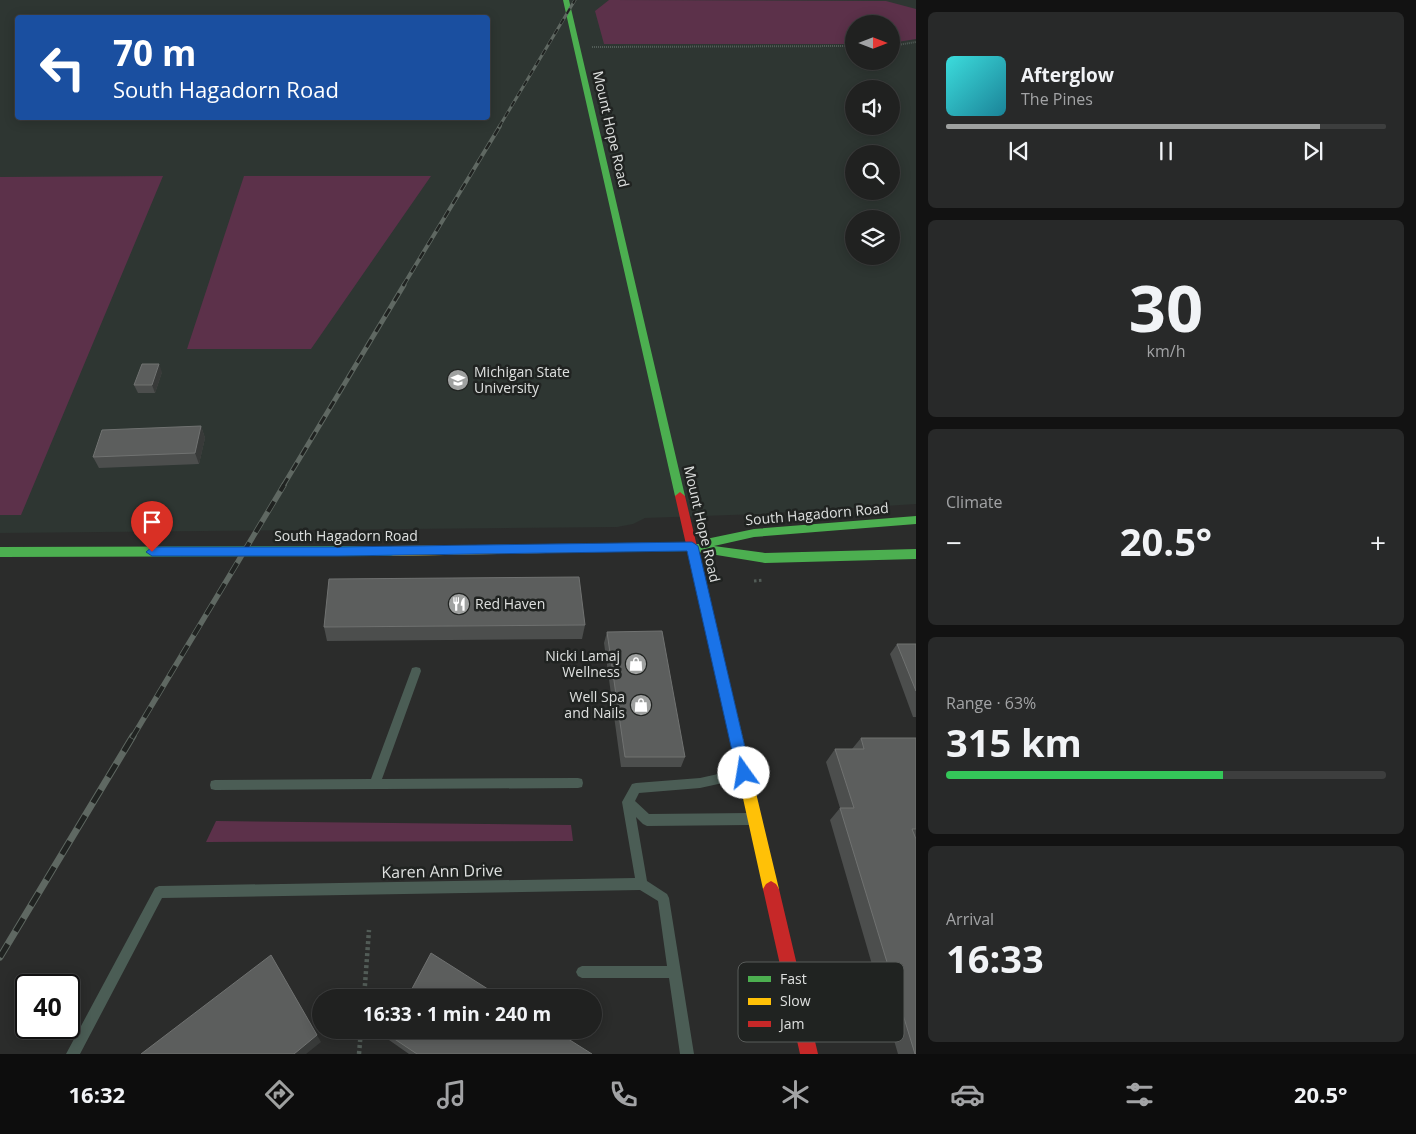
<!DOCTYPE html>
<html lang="en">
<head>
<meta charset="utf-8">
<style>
	body { margin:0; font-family:"Open Sans",sans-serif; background:#282929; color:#f1f3f6; height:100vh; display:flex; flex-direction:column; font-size:19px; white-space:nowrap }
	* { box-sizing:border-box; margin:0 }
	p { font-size:16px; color:#a2a3a5 }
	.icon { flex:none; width:28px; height:28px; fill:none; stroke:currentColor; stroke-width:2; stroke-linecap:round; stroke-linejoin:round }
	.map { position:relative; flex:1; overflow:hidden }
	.side { display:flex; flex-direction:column; gap:12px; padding:12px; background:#121212; width:500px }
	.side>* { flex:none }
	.guide { position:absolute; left:15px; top:15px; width:475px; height:105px; border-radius:5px; box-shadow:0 2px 12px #0003,0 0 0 1px #3d3e3e; background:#1a4fa0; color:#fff; overflow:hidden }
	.needle { width:32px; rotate:90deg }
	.tools { position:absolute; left:845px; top:15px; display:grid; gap:10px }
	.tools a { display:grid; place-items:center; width:55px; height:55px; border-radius:50%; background:#202120; box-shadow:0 2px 12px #0003,0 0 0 1px #3d3e3e; font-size:25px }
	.speed { position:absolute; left:15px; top:974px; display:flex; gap:10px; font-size:25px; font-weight:700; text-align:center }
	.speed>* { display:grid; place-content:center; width:65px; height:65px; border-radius:50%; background:#202120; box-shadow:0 2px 12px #0003,0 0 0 1px #3d3e3e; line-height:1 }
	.speed .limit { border:2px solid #111; border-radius:8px; background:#fff; color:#111 }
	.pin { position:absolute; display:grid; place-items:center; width:42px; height:42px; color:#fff; margin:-51px -21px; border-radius:50% 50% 50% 0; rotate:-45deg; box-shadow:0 0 5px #0007 }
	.pin .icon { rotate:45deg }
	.me { position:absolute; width:55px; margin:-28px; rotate:347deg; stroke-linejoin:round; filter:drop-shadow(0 0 4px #0008) }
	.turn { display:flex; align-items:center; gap:18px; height:105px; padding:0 15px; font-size:22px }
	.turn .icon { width:65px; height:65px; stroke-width:2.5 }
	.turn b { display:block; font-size:35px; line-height:42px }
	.big { font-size:38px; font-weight:700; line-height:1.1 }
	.side .card { flex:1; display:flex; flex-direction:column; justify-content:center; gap:8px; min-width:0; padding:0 18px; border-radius:8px; background:#282929 }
	.side .dial { align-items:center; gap:0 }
	.dial b { font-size:65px; line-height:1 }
	.song { display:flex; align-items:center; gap:15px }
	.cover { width:60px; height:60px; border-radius:8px; background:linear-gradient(135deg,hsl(180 70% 55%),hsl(190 70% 35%)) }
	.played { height:5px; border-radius:2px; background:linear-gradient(90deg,#9fa1a0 85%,#3d3e3e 85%) }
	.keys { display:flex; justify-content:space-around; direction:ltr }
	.heat { display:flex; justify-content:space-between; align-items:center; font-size:28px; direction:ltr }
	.charge { height:8px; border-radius:4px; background:linear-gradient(90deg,#34c759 63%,#3d3e3e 0) }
	.trip { position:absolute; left:312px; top:989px; width:290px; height:50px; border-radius:25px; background:#202120; box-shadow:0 2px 12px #0003,0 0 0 1px #3d3e3e; font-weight:700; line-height:50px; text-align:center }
	.tab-bar { display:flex; height:80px; justify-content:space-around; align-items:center; background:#0d0d0d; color:#a2a3a5 }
	.tab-bar .icon { width:35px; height:35px }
	.tab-bar .current { color:#9fa1a0 }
	.tab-bar b { font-size:22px; color:#f1f3f6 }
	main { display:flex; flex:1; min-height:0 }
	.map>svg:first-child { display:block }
</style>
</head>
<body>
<main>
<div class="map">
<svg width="916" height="1054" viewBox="0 0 916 1054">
	<rect width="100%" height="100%" fill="#2b2c2b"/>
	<!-- built -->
	<path fill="#2e3632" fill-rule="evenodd" d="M0,0H916V504L759,514L645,518L633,524L617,527L0,533ZM18,18H488V118H18ZM854,24H891V61H854ZM854,89H891V126H854ZM854,154H891V191H854ZM854,219H891V256H854Z"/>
	<!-- green -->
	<path fill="#5c314a" d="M609,0L886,1L916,9V39L891,43V24H854V44H604L595,11Z
		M163,176L21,515H0V177Z
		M244,176H431L311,349H187Z
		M216,821L571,825L573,841L206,842Z"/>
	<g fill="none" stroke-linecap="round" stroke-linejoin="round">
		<!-- path-far2 -->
		<path stroke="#525c57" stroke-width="2" stroke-dasharray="1 1" stroke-linecap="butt" d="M891,46L916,42
			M592,47L854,46"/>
		<!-- path-far1 -->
		<path stroke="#525c57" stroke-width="3" stroke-dasharray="2.5 2.5" stroke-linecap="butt" d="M754,581L763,580"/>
		<!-- path -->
		<path stroke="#525c57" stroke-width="4.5" stroke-dasharray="3 3" stroke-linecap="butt" d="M364,998L369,930
			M359,1054L361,1030"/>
		<!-- lane -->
		<path fill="#4b5d55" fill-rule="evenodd" d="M416,667L420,668L421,671L382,779L578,778L582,779L583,783L582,787L578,788L215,790L211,789L210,785L211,781L215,780L371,779L411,671L412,668Z
			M741,769L745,770L746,774L745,778L741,779L700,788L639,793L635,801L649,814L750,813L754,815L756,819L754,823L750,825L647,826L643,824L636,817L647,881L667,894L669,898L694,1054H680L669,978H582L578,976L576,972L578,968L582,966H667L658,901L640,890L162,898L80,1054H66L155,888L159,886L635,878L622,802L632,784L636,783L700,778Z"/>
		<!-- fast -->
		<path fill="#4caf50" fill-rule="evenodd" d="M563,0H569L685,496L680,500L675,496Z
			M916,516V524L754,537L714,546L765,553L916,549V559L765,563L692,551L598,552L594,551L592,548L594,545L598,544H701L702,540L706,539L754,529Z
			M393,546L397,548L399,551L397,554L393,556L0,557V547Z"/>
		<!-- slow -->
		<path fill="#ffc107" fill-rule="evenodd" d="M598,544L602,545L604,548L602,551L598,552L393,556L389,554L387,551L389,548L393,546Z
			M722,670L727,672L728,676L779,889L776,894L771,897L766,894L763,889L716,676L717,672Z"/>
		<!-- jam -->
		<path fill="#c62828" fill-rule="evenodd" d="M680,492L685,496L728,676L727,680L722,682L717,680L716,676L675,496Z
			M771,881L776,884L779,889L818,1054H800L763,889L766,884Z"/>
		<!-- rail-far4 casing -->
		<g stroke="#5f6862" stroke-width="3">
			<path id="rail-far4" d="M499,127L575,0"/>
		</g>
		<!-- rail-far3 casing -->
		<g stroke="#5f6862" stroke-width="4">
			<path id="rail-far3" d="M403,286L500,126"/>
		</g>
		<!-- rail-far2 casing -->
		<g stroke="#5f6862" stroke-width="5">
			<path id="rail-far2" d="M283,486L404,285"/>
		</g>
		<!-- rail-far1 casing -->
		<g stroke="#5f6862" stroke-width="5.5">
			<path id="rail-far1" d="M132,738L284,485"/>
		</g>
		<!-- rail casing -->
		<g stroke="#5f6862" stroke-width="7">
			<path id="rail" d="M0,957L133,736"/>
		</g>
		<!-- rail-far4 -->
		<use href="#rail-far4" stroke="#202321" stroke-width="2" stroke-dasharray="6" stroke-linecap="butt"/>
		<!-- rail-far3 -->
		<use href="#rail-far3" stroke="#202321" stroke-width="2.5" stroke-dasharray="8" stroke-linecap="butt"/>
		<!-- rail-far2 -->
		<use href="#rail-far2" stroke="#202321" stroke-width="3" stroke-dasharray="9" stroke-linecap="butt"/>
		<!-- rail-far1 -->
		<use href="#rail-far1" stroke="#202321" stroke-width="4" stroke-dasharray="12" stroke-linecap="butt"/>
		<!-- rail -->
		<use href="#rail" stroke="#202321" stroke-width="5" stroke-dasharray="15" stroke-linecap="butt"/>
	</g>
	<!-- wall -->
	<path fill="#4c4e4d" d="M162,372L155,393H138L134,385Z
		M201,426L205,438L199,464L99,468L93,457Z
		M585,625L582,639L327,641L324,627Z
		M607,632L685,757L681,767H621L604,643Z
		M897,644H916V717H913L890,654Z
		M861,738H916V1054H898L830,820L840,808L826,762L835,749H852Z
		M387,1034L592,1054H409L389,1040Z"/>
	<!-- shaded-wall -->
	<path fill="#383a39" d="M159,364L162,372L155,393L152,385Z
		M201,426L205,438L199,464L195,453Z
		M271,955L321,1042L306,1054H294Z"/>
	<!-- building -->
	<path fill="#5c5e5d" stroke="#707271" d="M142,364H159L152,385H134Z
		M201,426L195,453L93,457L102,430Z
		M579,577L585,625L324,627L329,579Z
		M662,631L685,757H625L607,632Z
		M897,644H916V691Z
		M861,738H916V829H912L916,839V1054H915L840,808H854L835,749H864Z
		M431,953L502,998H407Z
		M271,955L317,1035L294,1054H141Z
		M389,1030H554L592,1054H417L387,1034Z"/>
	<!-- route -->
	<path fill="#1a73e8" stroke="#114b97" d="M692,542L698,546L751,773L749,778L744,779L739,778L737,773L687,551L338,556H152L146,552L152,547H338Z"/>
	<!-- icons -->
	<defs>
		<g id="university-disc" transform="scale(1.125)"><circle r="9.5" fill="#9fa1a0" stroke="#202321"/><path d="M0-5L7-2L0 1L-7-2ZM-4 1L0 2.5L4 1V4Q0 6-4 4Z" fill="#fff"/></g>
		<g id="restaurant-disc" transform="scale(1.125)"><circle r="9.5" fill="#9fa1a0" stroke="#202321"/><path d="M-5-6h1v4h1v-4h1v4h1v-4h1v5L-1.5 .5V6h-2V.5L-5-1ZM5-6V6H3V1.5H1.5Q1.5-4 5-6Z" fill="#fff"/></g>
		<g id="shop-disc" transform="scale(1.125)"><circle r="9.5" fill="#9fa1a0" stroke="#202321"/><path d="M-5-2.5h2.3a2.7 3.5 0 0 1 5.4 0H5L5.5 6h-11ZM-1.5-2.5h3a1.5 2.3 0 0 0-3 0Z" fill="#fff"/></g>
	</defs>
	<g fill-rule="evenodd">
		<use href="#university-disc" x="458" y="380"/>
		<use href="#restaurant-disc" x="459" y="604"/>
		<use href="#shop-disc" x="636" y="664"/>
		<use href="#shop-disc" x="641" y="705"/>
	</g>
	<g text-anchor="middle" stroke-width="5" stroke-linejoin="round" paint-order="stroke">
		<!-- street labels -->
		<g font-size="14" fill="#dee0df" stroke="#202321">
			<text transform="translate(611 129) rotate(77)" y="5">Mount Hope Road</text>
			<text transform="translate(817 514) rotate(-5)" y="5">South Hagadorn Road</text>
			<text transform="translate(702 524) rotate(77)" y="5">Mount Hope Road</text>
			<text x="346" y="541">South Hagadorn Road</text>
		</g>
		<!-- poi labels -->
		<g font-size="14" fill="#dee0df" stroke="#202321" text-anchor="start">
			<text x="474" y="377">Michigan State<tspan x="474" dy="16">University</tspan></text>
			<text x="475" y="609">Red Haven</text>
			<text x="620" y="661" text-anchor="end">Nicki Lamaj<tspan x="620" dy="16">Wellness</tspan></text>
			<text x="625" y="702" text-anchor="end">Well Spa<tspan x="625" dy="16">and Nails</tspan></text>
		</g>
		<!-- near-street labels -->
		<g font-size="16" fill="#dee0df" stroke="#202321">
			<text transform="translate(442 871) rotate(-1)" y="6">Karen Ann Drive</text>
		</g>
	</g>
	<!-- legend -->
	<rect x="738" y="962" width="166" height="80" rx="8" fill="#202321" stroke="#595c5a" stroke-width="1"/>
	<rect x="748" y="976" width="23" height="6" fill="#4caf50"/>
	<rect x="748" y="998" width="23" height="7" fill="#ffc107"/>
	<rect x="748" y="1021" width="23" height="6" fill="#c62828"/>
	<g font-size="14" fill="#dee0df">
		<text x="780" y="984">Fast</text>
		<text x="780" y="1006">Slow</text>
		<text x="780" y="1029">Jam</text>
	</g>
</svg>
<div class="tools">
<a><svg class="needle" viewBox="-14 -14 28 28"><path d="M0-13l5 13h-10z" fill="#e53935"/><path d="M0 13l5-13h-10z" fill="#a2a3a5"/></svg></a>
<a><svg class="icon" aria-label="sound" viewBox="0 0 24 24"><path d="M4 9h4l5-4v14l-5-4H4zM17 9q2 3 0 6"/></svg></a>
<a><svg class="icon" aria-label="search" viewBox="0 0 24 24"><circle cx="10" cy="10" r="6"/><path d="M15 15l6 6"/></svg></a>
<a><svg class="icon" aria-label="layers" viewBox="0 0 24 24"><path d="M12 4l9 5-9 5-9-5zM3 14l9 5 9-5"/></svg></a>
</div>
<div class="speed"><div class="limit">40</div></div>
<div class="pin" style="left:152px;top:552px;background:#d93025"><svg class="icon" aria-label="arrive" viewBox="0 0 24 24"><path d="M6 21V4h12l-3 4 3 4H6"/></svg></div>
<svg class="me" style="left:744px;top:773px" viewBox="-20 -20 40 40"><circle r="19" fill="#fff"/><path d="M0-13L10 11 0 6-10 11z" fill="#1a73e8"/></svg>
<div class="trip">16:33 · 1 min · 240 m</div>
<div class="guide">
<div class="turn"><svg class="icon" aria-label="left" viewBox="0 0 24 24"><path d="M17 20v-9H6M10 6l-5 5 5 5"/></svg><div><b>70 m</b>South Hagadorn Road</div></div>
</div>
</div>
<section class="side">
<div class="card">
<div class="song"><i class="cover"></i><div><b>Afterglow</b><p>The Pines</p></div></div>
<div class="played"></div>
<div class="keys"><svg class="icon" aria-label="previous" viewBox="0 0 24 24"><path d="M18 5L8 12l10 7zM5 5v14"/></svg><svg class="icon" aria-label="pause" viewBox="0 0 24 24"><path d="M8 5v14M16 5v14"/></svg><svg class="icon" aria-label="next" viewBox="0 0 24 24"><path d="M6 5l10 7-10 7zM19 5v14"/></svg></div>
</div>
<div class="card dial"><b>30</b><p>km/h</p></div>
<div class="card"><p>Climate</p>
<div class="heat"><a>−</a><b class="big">20.5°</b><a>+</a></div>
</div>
<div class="card"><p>Range · 63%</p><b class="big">315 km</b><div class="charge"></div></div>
<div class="card"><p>Arrival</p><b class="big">16:33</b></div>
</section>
</main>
<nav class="tab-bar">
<b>16:32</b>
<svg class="icon current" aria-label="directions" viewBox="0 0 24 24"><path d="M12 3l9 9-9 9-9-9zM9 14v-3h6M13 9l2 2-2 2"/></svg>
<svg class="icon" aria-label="music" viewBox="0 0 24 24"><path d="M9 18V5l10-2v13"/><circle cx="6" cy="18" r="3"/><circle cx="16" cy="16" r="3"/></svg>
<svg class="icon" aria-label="phone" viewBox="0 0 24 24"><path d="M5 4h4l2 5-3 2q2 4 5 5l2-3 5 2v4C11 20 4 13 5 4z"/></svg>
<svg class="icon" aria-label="climate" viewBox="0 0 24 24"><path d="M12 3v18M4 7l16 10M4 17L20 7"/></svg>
<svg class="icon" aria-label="car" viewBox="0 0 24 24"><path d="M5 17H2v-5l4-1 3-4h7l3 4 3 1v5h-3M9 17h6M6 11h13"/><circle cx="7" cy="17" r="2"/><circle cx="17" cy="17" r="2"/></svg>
<svg class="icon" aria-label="filters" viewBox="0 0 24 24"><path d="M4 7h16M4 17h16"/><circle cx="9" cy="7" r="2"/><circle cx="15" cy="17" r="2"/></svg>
<b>20.5°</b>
</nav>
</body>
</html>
